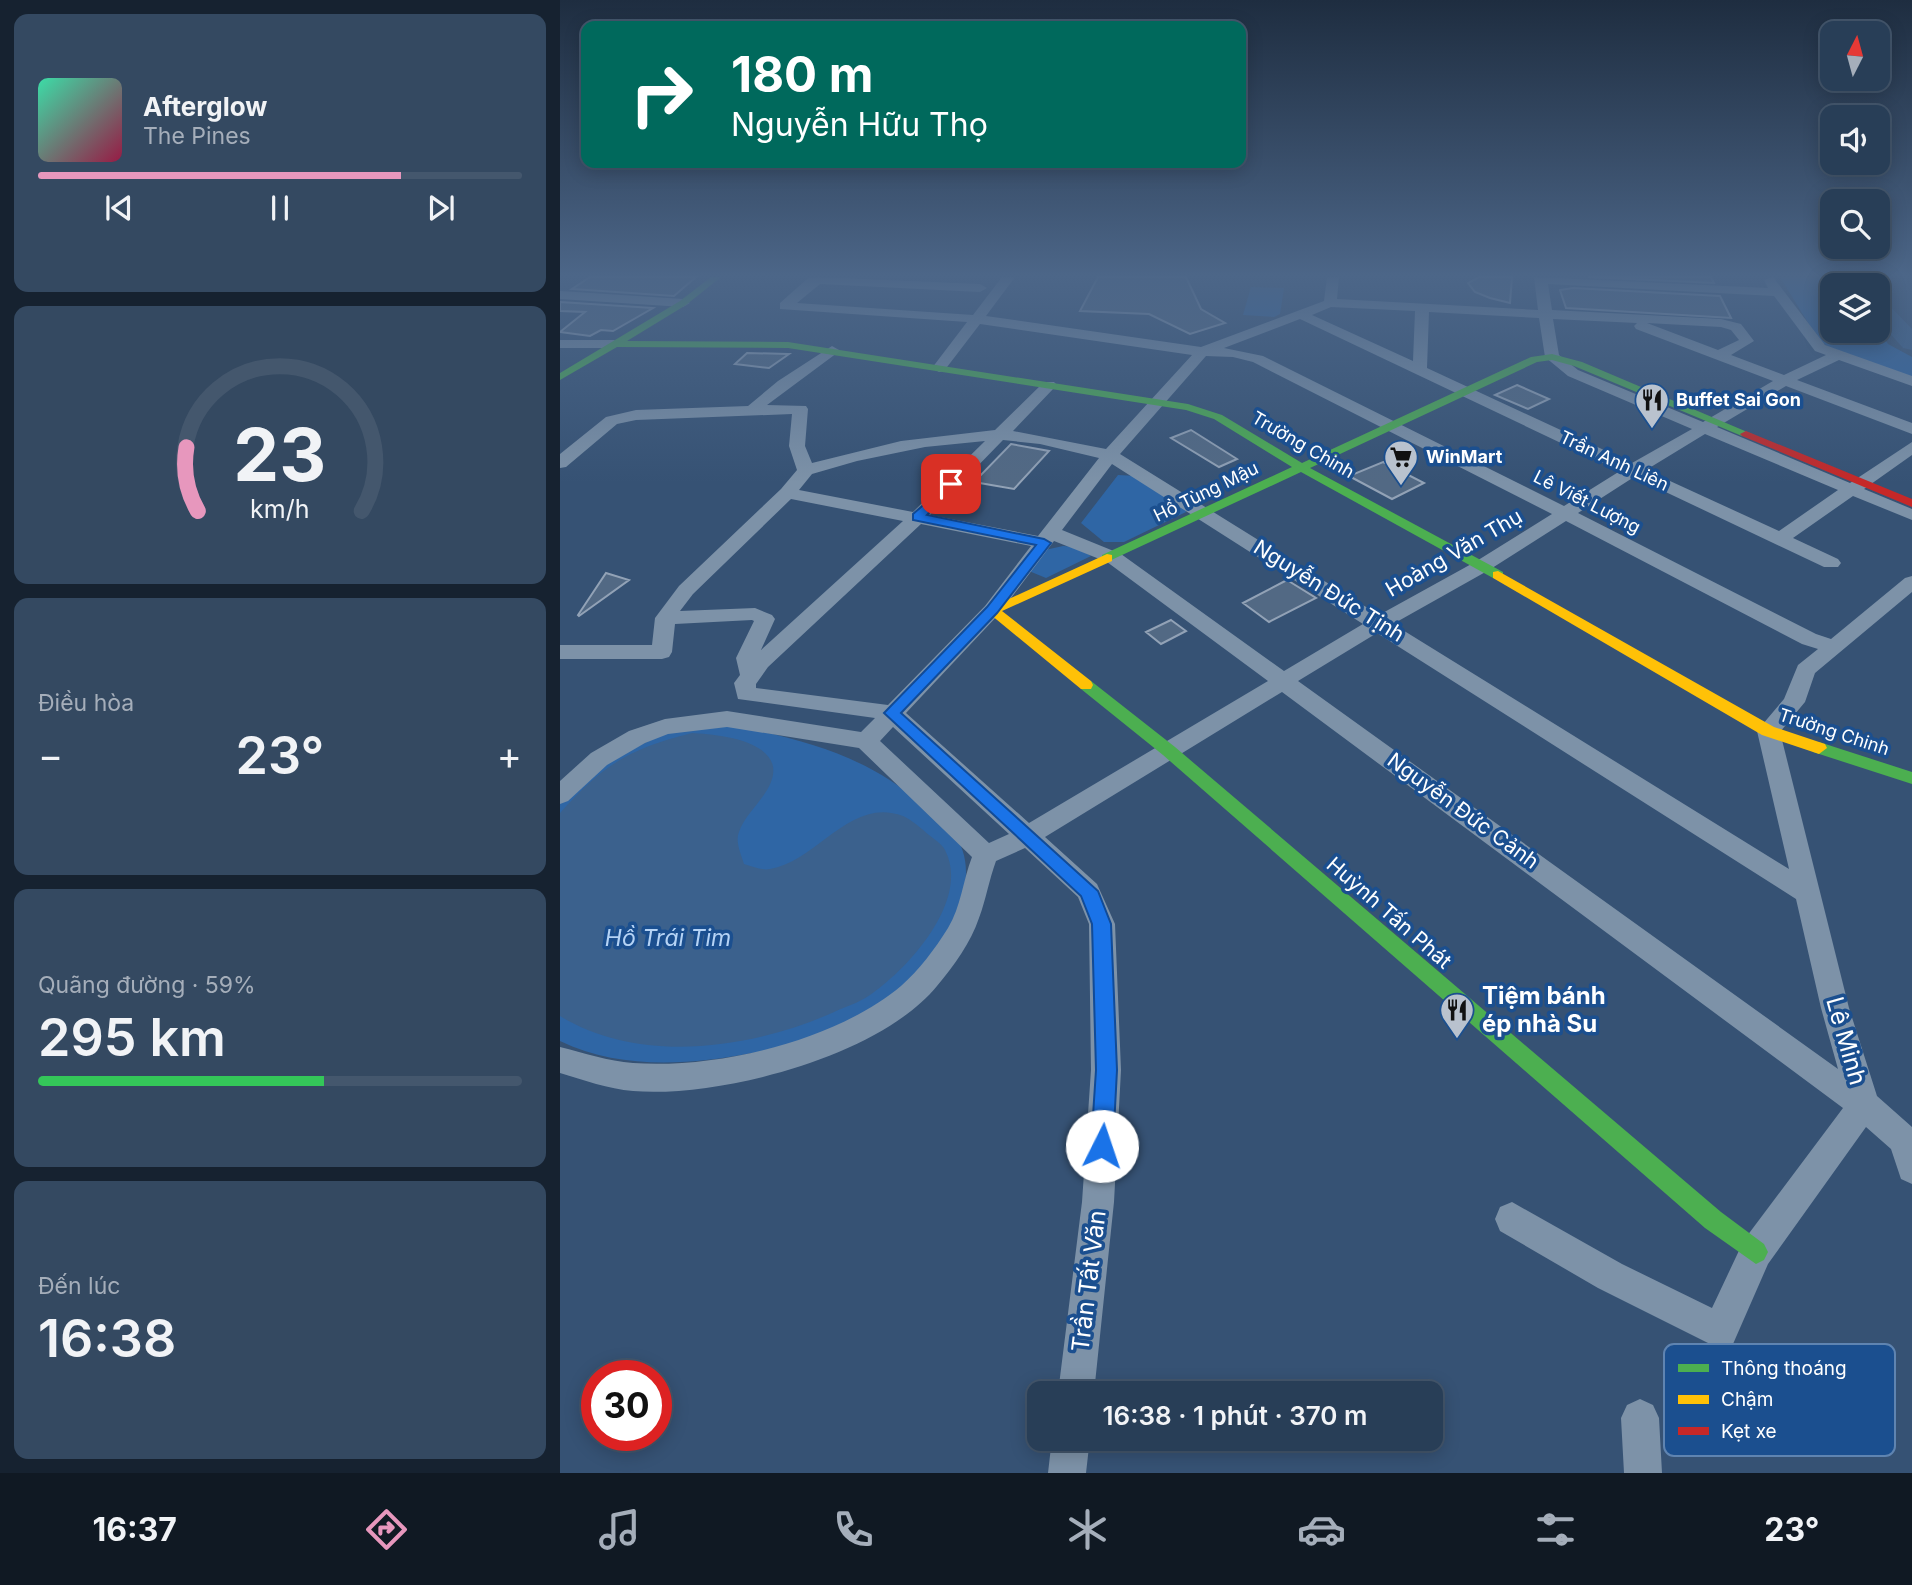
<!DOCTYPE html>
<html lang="vi">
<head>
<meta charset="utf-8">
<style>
	body { margin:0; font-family:Inter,sans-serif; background:#344961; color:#f1f3f6; height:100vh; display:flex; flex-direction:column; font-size:26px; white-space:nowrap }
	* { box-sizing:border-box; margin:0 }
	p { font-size:23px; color:#a5aeba }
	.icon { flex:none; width:38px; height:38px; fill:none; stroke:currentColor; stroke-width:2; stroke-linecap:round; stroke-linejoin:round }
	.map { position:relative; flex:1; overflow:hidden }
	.panel { display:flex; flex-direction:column; gap:14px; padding:14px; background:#162230; width:560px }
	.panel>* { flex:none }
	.banner { position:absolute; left:21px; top:21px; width:665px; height:147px; border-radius:14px; box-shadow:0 4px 18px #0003,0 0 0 2px #44576d; background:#00695c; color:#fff; overflow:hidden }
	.needle { width:46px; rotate:6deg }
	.tools { position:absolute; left:1260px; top:21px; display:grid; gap:14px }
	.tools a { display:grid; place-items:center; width:70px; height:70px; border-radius:14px; background:#283e57; box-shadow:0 4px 18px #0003,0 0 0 2px #44576d; font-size:35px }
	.speed { position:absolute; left:21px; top:1360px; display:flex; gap:14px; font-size:35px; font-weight:700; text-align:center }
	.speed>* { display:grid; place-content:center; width:91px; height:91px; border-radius:50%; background:#283e57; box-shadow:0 4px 18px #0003,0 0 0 2px #44576d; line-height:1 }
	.speed .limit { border:10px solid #d22; background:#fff; color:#111 }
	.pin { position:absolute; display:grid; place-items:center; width:60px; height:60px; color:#fff; margin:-30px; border-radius:14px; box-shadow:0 4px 10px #0006 }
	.me { position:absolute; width:77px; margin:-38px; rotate:4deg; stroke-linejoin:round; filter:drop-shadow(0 0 5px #0008) }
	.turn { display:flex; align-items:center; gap:24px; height:147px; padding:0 35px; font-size:32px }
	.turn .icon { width:91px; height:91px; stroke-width:2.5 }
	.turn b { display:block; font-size:49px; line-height:60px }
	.big { font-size:52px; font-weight:600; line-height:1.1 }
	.panel .widget { flex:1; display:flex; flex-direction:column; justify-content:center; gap:10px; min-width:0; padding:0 24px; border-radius:14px; background:#344961 }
	.panel .dial { align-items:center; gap:0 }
	.dial svg { height:182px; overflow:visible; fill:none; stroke:#44576d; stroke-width:7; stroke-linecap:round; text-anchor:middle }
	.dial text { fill:#f1f3f6; stroke:none }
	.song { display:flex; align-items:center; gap:21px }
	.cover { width:84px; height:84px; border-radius:10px; background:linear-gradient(135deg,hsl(160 70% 55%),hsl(340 70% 35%)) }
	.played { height:7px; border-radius:4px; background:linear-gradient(90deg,#e797bd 75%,#44576d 75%) }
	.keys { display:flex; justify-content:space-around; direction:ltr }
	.heat { display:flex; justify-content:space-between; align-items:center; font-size:38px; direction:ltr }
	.charge { height:10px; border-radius:5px; background:linear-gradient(90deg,#34c759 59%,#44576d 0) }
	.trip { position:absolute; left:467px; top:1381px; width:416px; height:70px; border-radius:14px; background:#283e57; box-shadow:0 4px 18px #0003,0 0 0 2px #44576d; font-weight:600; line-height:70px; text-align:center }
	.tab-bar { display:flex; height:112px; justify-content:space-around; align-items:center; background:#101923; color:#a5aeba }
	.tab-bar .icon { width:49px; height:49px }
	.tab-bar .on { color:#e797bd }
	.tab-bar b { font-size:32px; color:#f1f3f6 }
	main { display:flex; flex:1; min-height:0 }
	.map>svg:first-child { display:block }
</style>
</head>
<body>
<main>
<section class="panel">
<div class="widget">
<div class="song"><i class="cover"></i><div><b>Afterglow</b><p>The Pines</p></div></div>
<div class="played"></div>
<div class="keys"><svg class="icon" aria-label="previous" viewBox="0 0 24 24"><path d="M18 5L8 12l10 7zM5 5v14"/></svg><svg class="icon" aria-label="pause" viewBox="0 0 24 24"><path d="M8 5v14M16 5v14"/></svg><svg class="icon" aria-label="next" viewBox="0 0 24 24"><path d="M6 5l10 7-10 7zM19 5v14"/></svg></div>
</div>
<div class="widget dial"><svg viewBox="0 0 100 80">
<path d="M14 69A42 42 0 1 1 86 69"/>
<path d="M14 69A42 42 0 0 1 9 41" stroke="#e797bd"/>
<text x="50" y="56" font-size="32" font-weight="700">23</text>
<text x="50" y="72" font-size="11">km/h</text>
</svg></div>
<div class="widget"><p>Điều hòa</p>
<div class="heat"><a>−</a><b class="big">23°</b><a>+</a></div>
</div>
<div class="widget"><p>Quãng đường · 59%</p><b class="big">295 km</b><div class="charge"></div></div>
<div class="widget"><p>Đến lúc</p><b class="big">16:38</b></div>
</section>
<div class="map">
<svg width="1352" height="1473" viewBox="0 0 1352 1473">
	<rect width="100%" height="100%" fill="#365274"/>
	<!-- green -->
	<path fill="#2f66a5" d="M1220,277H1276L1284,285H1272V331H1318V329L1328,344L1352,357V380L1271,349L1258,339Z
		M691,287L724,288L720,314L714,317L683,315Z
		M558,475L577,476L624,504L626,512L564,542H544L521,523Z
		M503,546L516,547L531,556L486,578L469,571L485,550Z
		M172,726C240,738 307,756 360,803C370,812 384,820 392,831C438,889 360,982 311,1010C290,1022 257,1038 234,1045C221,1049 206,1051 192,1053C129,1065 60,1070 0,1041V803L42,765L104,733Z"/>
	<!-- water -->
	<path fill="#3b618d" d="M132,733C157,734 227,741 211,782C204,800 185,814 179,832C175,842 181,854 184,864C192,866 202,871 210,869C258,861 290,796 343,816C352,820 362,829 369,835C374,839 382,844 385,850C411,900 348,969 310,995C299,1003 284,1007 272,1013C190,1049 80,1065 0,1016V813C44,764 69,749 132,733Z"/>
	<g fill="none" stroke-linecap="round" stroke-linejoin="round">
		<!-- river -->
		<path fill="#3b618d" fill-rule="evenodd" d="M1287,277H1309L1315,285H1293Z
			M1318,300L1326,302L1352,329V350L1343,348L1318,320Z"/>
	</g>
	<!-- building -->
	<path fill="#526984" stroke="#92a2b6" stroke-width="2" d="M30,277H136L114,296L12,289Z
		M538,277H626L641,309L665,323L630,334L589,314L520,311Z
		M919,277H952L950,303L930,298L915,292L908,283Z
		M1028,277H1151L1154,283Z
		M1013,288L1160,296L1171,318L1006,308L1000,290Z
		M0,302L93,308L53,331L41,330L30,336L0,332L25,312L0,311Z
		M187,353L228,354H229L209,368L175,364Z
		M957,385L989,399L968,409L935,395Z
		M631,430L677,459L659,467L611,438Z
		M451,444L489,451L454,489L414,482Z
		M823,462L864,483L832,499L789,476Z
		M46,573L69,580L19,616L18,615Z
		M727,580L756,598L709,622L683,603Z
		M611,620L626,631L601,644L586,632Z"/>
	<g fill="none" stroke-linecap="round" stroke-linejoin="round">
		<!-- street -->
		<path fill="#7d92a8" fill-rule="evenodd" d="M257,277L420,284L427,288L420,292L260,284L237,303L413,315L442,277H455L426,316L641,347L764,301L767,277H779L777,299L978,310L974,277L1208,288L1204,280L1213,277L1265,345L1352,376V386L1279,360L1237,380L1352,423V434L1226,386L1157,427L1290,483L1352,442V455L1304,489L1352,509V520L1293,496L1233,538L1278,559L1281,563L1278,567H1264L1074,477L1018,513L1256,634L1271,639L1345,578L1352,576V592L1255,673L1245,702L1220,732L1289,1008L1317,1096L1352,1127V1184L1341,1179L1331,1149L1306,1127L1208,1264L1173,1344L1160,1349L1038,1288L940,1231L935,1219L940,1207L952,1202L1062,1264L1152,1308L1184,1240L1283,1108L722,692L485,837L537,884L555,924L561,1070L554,1202L534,1393H498L522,1202L531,1070L529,924L518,897L465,848L436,861C429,880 426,899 419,918C411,942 394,966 377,986C320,1056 161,1098 73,1091C48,1089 24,1080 0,1073V1047C24,1053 48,1061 73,1063C157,1069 275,1041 341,986C359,970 375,949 388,928C401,907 403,880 412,857L299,748L167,727L108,734L85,743L47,765L8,801L0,804V781L31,753L69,731L105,719L167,711L301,732L315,718L178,699L174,683L180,675L176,658L194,621L192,620L115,624L112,652L109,657L102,659H0V645H92L95,618L119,586L221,489L237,470L229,446L232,414L76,420L57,424L6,467L0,468V454L46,417L76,410L188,406L218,381L272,346L279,350L277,353L207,405L246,406L248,409L245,446L252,463L341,441L435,430L484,382H494L497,385L494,388L453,431L546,449L632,355L420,324L384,371L379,372L372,368L407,322L220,309V303L247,279ZM988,284L1214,296L1255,351L1266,355L1224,375L1171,355L1194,341L1181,324L1161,319L992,310ZM771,307L855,311L853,361L752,315ZM869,312L979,318L985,357L1008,376L1132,429L1072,463L867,368ZM740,319L1060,471L1004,506L703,356L664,348ZM993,319L1077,323L1074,326L1076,329L1213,381L1143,422L1018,370L999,355ZM1087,323L1161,327L1171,330L1179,340L1158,350ZM646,356L673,357L693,362L992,514L915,562L819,615L560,454ZM1145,434L1278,490L1219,531L1086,470ZM443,440L480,444L539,458L478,536L370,515ZM425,441L353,512L239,490L252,474L297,461L365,447ZM552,464L803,624L724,671L561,554L502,530ZM231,499L343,521L201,650L215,619L212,615L195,608L120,611L133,594ZM1006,521L1242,644L1258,649L1238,665L1224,699L1197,731L1229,869L833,624L929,570ZM361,524L471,546L425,606L328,705L196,688V684L208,667ZM494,541L547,562L708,681L469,823L346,713L439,614ZM817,633L1236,899L1261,1008L1278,1069L738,681ZM333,727L449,834L429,843L320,741Z
			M0,291L123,299L130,303L123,307L0,299Z
			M0,340H54L61,344L54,348H0Z
			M1080,1399L1093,1405L1099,1418L1102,1473H1064L1061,1418L1067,1405Z
			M492,1438H530L526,1473H488Z"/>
		<!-- fast -->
		<path fill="#4caf50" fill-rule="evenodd" d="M151,277H161L126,305L67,341L228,342L628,404L662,415L742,463L971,357L992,354L1022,362L1192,434L1182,436L1014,366L992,360L977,362L750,468L943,572V578H933L741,472L547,562L542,561V555L732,467L654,419L626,410L228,348L57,347L0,380V373L120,301Z
			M526,680L531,681L615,747L1161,1212L1204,1244L1208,1252L1204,1260L1196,1264L1145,1228L603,755L521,689L519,685L521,681Z
			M1259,742L1352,772V784L1253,752L1251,748L1253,744Z"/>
		<!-- slow -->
		<path fill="#ffc107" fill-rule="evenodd" d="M547,554L552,555V561L442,611L531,681L533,685L531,689H521L425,610Z
			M938,571L1214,727L1265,744L1267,748L1259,754L1202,735L933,578V572Z"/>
		<!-- jam -->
		<path fill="#c62828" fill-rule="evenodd" d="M1186,431L1352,499V507L1182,436L1180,434Z"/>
	</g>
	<!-- sky -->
	<linearGradient id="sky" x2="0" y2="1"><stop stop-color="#1e2d40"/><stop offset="0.57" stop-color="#4c6688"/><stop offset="1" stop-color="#4c6688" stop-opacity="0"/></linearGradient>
	<rect width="1352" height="483" fill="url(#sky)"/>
	<!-- route -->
	<path fill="#1a73e8" stroke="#114b97" stroke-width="2" d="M391,481L397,484L367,515L484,539L491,543L437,613L341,713L538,891L551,924L557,1070L553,1146L549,1153L542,1156L534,1153L531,1146L536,1070L532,924L521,896L324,713L427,607L476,545L353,520V514Z"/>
	<!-- icons -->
	<defs>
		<g id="restaurant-pin" transform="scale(1.75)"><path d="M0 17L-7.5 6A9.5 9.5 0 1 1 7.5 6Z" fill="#b9c2ce" stroke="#1b4f8f"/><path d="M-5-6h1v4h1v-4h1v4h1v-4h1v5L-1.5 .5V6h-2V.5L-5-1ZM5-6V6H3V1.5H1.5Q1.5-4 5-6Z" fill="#111"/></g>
		<g id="supermarket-pin" transform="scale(1.75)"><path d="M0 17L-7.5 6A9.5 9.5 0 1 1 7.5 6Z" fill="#b9c2ce" stroke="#1b4f8f"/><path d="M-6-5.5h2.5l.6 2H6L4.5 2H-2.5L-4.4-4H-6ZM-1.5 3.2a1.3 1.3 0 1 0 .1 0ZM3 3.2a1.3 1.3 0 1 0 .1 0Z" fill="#111"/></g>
	</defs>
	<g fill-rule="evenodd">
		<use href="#restaurant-pin" x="1092" y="400"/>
		<use href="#supermarket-pin" x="841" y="457"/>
		<use href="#restaurant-pin" x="897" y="1010"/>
	</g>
	<g text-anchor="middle" stroke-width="7" stroke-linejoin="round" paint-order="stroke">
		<!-- far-poi labels -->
		<g font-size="18" font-weight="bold" fill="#fff" stroke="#1b4f8f" text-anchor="start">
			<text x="1116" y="406">Buffet Sai Gon</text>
			<text x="866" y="463">WinMart</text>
		</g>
		<!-- far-street labels -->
		<g font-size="18" fill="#fff" stroke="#1b4f8f">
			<text transform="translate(743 445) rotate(30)" y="6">Trường Chinh</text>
			<text transform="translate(1054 461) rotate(25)" y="6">Trần Anh Liên</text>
			<text transform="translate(646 492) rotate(-26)" y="6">Hồ Tùng Mậu</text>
			<text transform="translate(1027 502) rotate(27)" y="6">Lê Viết Lượng</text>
			<text transform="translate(1274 732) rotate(18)" y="6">Trường Chinh</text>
		</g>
		<!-- street labels -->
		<g font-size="21" fill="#fff" stroke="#1b4f8f">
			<text transform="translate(894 553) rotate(-30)" y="7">Hoàng Văn Thụ</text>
			<text transform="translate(769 591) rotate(32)" y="7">Nguyễn Đức Tịnh</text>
			<text transform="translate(903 811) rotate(36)" y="7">Nguyễn Đức Cảnh</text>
			<text transform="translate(829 913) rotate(41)" y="7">Huỳnh Tấn Phát</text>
		</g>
		<!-- water labels -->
		<g font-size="23" font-style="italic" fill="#b5d3f5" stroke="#1b4f8f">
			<text x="108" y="946">Hồ Trái Tim</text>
		</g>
		<!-- near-poi labels -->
		<g font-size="24" font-weight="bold" fill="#fff" stroke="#1b4f8f" text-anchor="start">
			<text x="922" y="1004">Tiệm bánh<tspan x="922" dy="28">ép nhà Su</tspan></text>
		</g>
		<!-- near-street labels -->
		<g font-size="24" fill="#fff" stroke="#1b4f8f">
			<text transform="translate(1286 1041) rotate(74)" y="8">Lê Minh</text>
			<text transform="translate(529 1281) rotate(-83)" y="8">Trần Tất Văn</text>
		</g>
	</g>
	<!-- legend -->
	<rect x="1104" y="1344" width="231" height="112" rx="10" fill="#1b4f8f" stroke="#5f84b1" stroke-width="2"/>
	<rect x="1118" y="1364" width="31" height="8" fill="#4caf50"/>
	<rect x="1118" y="1395" width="31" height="9" fill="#ffc107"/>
	<rect x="1118" y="1427" width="31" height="8" fill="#c62828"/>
	<g font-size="19" fill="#fff">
		<text x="1161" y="1375">Thông thoáng</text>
		<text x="1161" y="1406">Chậm</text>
		<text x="1161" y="1438">Kẹt xe</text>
	</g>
</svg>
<div class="tools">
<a><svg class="needle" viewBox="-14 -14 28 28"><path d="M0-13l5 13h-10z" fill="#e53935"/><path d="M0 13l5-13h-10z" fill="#a5aeba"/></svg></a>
<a><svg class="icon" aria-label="sound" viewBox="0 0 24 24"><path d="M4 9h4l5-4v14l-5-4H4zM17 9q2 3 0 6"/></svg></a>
<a><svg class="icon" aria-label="search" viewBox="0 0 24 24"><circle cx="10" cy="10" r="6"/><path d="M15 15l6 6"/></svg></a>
<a><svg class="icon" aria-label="layers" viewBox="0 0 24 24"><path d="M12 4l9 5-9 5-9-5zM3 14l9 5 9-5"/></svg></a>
</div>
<div class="speed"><div class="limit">30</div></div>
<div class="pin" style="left:391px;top:484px;background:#d93025"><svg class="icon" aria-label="arrive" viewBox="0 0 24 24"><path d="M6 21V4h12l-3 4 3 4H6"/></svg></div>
<svg class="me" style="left:542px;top:1146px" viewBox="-20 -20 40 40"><circle r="19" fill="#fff"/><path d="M0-13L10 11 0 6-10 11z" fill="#1a73e8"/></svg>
<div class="trip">16:38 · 1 phút · 370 m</div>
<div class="banner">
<div class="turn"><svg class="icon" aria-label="right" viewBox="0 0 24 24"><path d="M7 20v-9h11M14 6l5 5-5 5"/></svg><div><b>180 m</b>Nguyễn Hữu Thọ</div></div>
</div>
</div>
</main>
<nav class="tab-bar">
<b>16:37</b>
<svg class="icon on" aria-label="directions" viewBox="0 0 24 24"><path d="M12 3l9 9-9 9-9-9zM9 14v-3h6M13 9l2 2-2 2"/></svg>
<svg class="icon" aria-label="music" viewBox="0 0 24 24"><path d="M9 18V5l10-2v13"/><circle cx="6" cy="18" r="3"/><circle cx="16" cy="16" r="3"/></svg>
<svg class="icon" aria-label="phone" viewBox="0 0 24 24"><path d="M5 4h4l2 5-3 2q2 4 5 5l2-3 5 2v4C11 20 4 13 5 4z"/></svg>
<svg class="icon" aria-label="climate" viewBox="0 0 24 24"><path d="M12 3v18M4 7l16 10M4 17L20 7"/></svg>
<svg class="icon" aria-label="car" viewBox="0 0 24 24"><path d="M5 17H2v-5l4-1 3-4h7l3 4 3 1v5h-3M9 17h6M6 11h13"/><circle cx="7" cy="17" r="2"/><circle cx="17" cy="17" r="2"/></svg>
<svg class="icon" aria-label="filters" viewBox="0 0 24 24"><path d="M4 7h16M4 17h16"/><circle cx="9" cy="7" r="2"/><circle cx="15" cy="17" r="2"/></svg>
<b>23°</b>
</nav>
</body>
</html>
